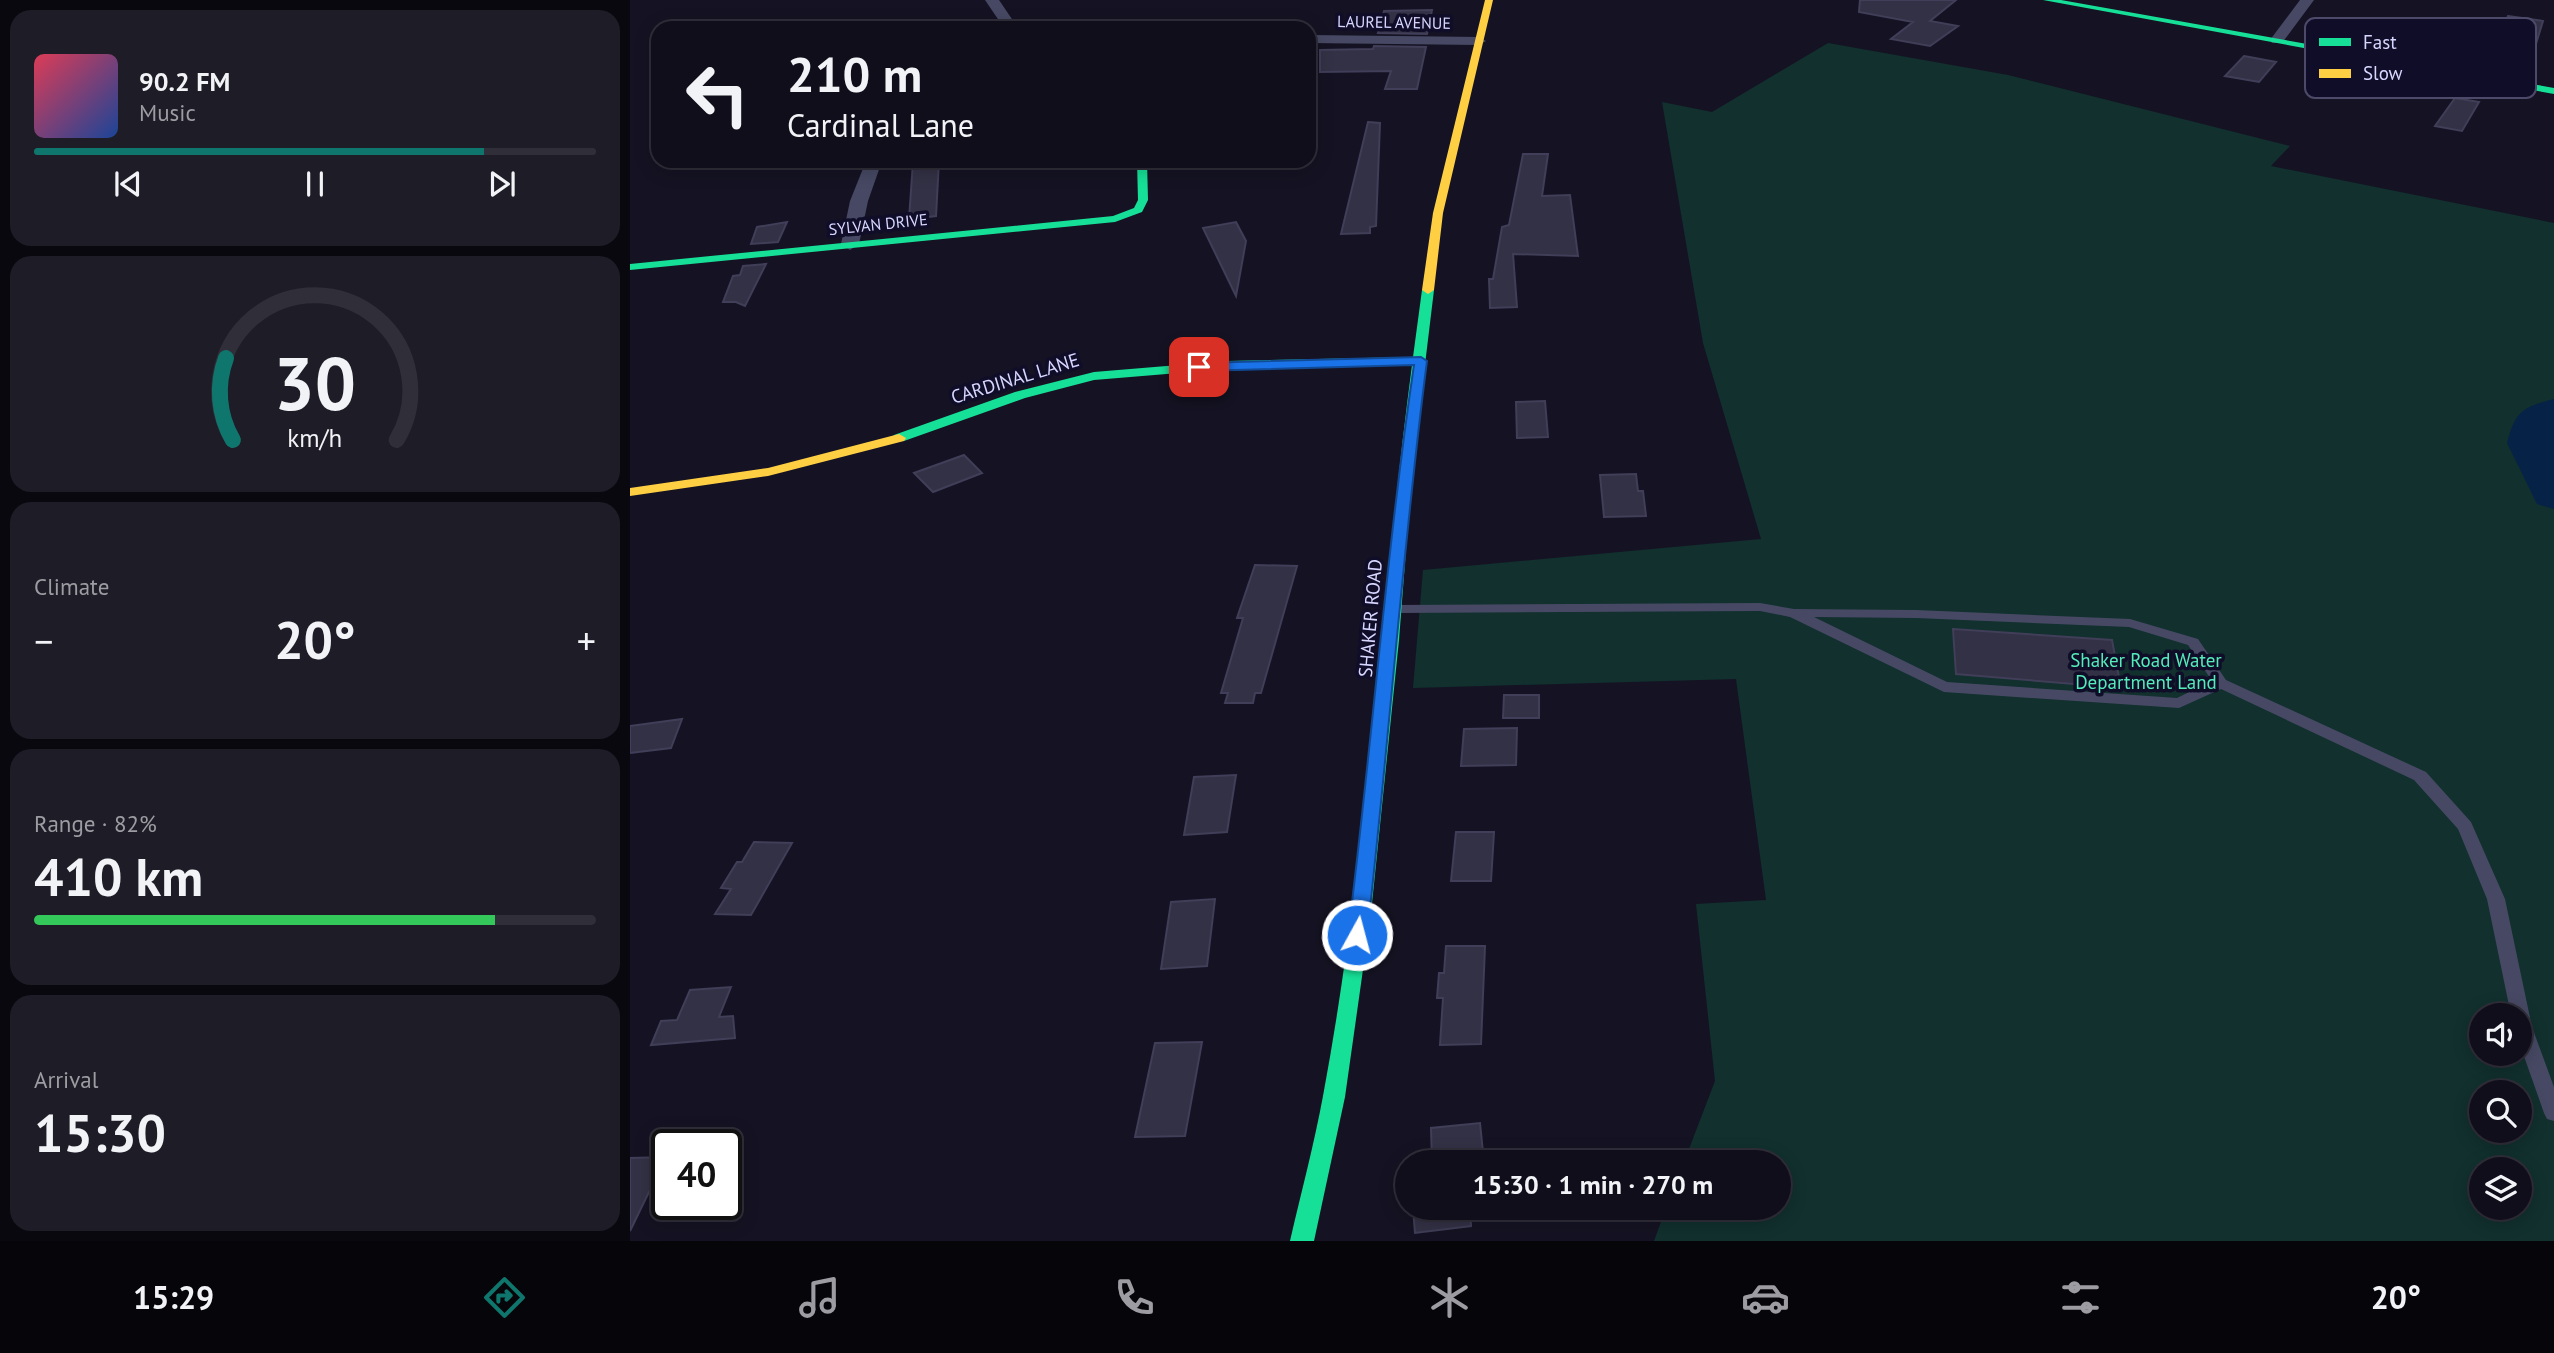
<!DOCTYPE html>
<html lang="en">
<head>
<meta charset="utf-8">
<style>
	body { margin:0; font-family:"PT Sans",sans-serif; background:#1e1c27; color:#f1f3f6; height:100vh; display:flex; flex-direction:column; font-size:26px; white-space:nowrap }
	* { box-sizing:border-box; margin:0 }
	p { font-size:23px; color:#9c9ca2 }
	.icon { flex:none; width:38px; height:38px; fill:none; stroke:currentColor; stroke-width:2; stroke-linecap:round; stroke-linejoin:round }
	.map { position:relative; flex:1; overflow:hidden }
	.drawer { display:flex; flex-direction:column; gap:10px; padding:10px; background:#09080e; width:630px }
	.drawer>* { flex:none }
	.banner { position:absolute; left:21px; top:21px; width:665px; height:147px; border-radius:21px; box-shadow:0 4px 18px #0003,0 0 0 2px #302e39; background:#100e1a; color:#f1f3f6; overflow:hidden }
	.controls { position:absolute; left:1839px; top:1003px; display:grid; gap:14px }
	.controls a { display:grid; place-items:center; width:63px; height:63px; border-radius:50%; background:#100e1a; box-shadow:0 4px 18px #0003,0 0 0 2px #302e39; font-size:35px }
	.speed { position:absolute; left:21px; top:1129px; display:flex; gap:14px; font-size:35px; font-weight:700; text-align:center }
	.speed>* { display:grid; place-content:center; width:91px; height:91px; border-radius:50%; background:#100e1a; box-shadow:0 4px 18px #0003,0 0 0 2px #302e39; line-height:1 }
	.speed .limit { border:4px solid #111; border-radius:10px; background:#fff; color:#111 }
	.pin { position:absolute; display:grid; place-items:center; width:60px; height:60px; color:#fff; margin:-30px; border-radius:14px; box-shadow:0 4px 10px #0006 }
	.me { position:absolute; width:77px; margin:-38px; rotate:7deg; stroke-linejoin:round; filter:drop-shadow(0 0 5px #0008) }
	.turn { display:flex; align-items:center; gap:24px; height:147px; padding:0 21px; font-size:32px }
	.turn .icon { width:91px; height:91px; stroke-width:2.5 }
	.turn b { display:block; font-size:49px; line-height:60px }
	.big { font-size:52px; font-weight:700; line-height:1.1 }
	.drawer .card { flex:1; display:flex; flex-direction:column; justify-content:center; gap:10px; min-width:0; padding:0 24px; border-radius:21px; background:#1e1c27 }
	.drawer .dial { align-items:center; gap:0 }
	.dial svg { height:182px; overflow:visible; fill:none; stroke:#302e39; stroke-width:7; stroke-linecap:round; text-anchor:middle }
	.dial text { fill:#f1f3f6; stroke:none }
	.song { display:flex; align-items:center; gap:21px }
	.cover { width:84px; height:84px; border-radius:10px; background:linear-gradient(135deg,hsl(350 70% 55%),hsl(220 70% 35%)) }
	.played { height:7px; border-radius:4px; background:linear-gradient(90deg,#0f766e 80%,#302e39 80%) }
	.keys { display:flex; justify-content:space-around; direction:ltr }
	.heat { display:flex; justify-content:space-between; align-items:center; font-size:38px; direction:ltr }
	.charge { height:10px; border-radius:5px; background:linear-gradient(90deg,#34c759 82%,#302e39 0) }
	.trip { position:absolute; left:765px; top:1150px; width:396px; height:70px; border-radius:35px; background:#100e1a; box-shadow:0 4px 18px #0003,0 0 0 2px #302e39; font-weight:700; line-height:70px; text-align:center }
	.tabs { display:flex; height:112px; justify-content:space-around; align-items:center; background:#06060a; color:#9c9ca2 }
	.tabs .icon { width:49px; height:49px }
	.tabs .current { color:#0f766e }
	.tabs b { font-size:32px; color:#f1f3f6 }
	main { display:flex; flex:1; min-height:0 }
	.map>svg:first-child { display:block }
</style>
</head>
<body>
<main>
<section class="drawer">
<div class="card">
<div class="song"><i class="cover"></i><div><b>90.2 FM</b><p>Music</p></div></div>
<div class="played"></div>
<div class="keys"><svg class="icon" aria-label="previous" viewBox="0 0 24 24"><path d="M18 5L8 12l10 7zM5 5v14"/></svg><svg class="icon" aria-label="pause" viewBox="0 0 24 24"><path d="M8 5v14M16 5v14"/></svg><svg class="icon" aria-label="next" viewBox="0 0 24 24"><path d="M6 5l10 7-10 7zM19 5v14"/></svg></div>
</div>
<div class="card dial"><svg viewBox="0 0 100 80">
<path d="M14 69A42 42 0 1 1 86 69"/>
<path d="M14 69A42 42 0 0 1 11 33" stroke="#0f766e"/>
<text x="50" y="56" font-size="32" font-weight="700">30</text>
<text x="50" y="72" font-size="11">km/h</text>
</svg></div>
<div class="card"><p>Climate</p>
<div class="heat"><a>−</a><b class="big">20°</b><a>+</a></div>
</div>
<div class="card"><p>Range · 82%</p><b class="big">410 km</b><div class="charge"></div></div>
<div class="card"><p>Arrival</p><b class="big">15:30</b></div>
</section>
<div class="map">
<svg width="1924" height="1241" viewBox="0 0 1924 1241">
	<rect width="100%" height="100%" fill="#151323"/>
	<!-- green -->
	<path fill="#11302e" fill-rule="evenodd" d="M1198,43L1378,75L1660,146L1641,166L1924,223V1241H1024L1036,1208H1148V1162H1054L1085,1081L1066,904L1136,900L1106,679L783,688L793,570L1131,539L1073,343L1032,102L1082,112ZM1852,1015H1890V1054H1852ZM1852,1092H1890V1130H1852ZM1852,1169H1890V1208H1852Z"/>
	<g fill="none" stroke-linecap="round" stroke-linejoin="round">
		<!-- river -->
		<path fill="#062247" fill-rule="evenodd" d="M1924,399V509L1907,504L1877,443C1885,411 1893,407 1924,399Z"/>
	</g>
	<!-- building -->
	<path fill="#333145" stroke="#403e58" stroke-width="2" d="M1230,0H1326L1300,21L1328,26L1300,46L1261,39L1283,22L1229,12Z
		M802,10L797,34L748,33L754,11Z
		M1878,16L1913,21L1905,47H1901L1899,54L1864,50Z
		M744,46L796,47L787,89H755L761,71L690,72V50L743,49Z
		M1614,56L1646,62L1629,82L1595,76Z
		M1825,98L1849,102L1832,131L1805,126Z
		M738,122L750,123L746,226L740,227V233L711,234Z
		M893,154H918L912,196L940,195L948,256L883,254L887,307L860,308L859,279H863L872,227L879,225Z
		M309,161L306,216L279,219L283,162Z
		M157,222L148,242L121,244L127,227Z
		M606,222L616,241L606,296L573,228Z
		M136,264L115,306L106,302H93L103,276L110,275L113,266Z
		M915,401L918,437L887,438L886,402Z
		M334,455L352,473L303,492L284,473Z
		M1006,474L1008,491H1013L1016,516L974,517L970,475Z
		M625,565L667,566L631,693H625L623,703H595L598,693H591L613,618H607Z
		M1323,629L1482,640L1491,688L1326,674Z
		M874,695H909V718H873Z
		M52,719L41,748L0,753V726Z
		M887,728L886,765L831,766L834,729Z
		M606,775L597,832L554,835L564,777Z
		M826,832H864L861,881H821Z
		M124,842L162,843L121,915L85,914L101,889L91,888L107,862H112Z
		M585,899L577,966L531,969L541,902Z
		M816,946H855L851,1044L810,1045L813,998H807L809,973H814Z
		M101,987L89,1017L103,1016L105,1038L21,1045L31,1021L47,1020L60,990Z
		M572,1042L555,1136L505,1137L525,1043Z
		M850,1123L854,1162H802L801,1128Z
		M36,1157L0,1231V1158Z
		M783,1208H840L841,1226L785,1233Z"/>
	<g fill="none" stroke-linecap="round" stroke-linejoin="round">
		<!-- lane -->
		<path fill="#474964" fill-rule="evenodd" d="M1130,603L1164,609L1286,610L1500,619L1568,639L1596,680L1796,772L1841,822L1875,899L1902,1027L1924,1087V1121L1917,1119L1914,1113L1890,1045V1015H1881L1857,899L1828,829L1784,780L1591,689L1549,708L1314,692L1160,617L1130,611L765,613L758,609L765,605ZM1184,617L1286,618L1499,627L1558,645L1582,681L1547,698L1317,682Z"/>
		<!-- street -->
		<path fill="#474964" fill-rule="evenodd" d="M355,0H369L388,28H374Z
			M1670,0H1684L1652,43H1642L1640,40Z
			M679,35L849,37L856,41L849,45L679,43Z
			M236,161H252L238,201L229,244L220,250L211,244L220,201Z"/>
		<!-- fast -->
		<path fill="#16e098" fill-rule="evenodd" d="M1413,0H1431L1924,88V94Z
			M507,161H517L518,200L512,212L485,222L0,270V264L483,216L504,208L508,200Z
			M798,286L804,290L782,472L769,640L741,913L715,1097L684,1241H660C671,1193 684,1145 693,1096C738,855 750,608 782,365L597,369L464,380L395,398L274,441H264L262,438L264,435L385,392L464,372L597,361L783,357L792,290Z"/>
		<!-- slow -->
		<path fill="#ffcf43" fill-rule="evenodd" d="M855,0H863L813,213L804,290L798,294L792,290L803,213Z
			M269,434L276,438L274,441L138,476L0,496V488L138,468Z"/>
	</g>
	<!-- route -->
	<path fill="#1a73e8" stroke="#114b97" stroke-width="2" d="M791,357L797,361C772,552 759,744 737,935L734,940L727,943L720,940L718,935C742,745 756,554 784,365L569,371L563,367L569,363Z"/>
	<g text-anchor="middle" stroke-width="7" stroke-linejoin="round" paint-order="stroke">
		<!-- far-street labels -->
		<g font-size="16" fill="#d7d6ff" stroke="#100d29">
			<text transform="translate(764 22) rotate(1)" y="6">LAUREL AVENUE</text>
			<text transform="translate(248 224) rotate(-6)" y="6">SYLVAN DRIVE</text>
		</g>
		<!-- street labels -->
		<g font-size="19" fill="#d7d6ff" stroke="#100d29">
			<text transform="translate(385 378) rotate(-17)" y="7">CARDINAL LANE</text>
			<text transform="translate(740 618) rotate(-85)" y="7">SHAKER ROAD</text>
		</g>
		<!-- park labels -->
		<g font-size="19" fill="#54ecb9" stroke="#100d29">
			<text x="1516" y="667">Shaker Road Water<tspan x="1516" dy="22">Department Land</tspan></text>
		</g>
	</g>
	<!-- legend -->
	<rect x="1675" y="18" width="231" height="80" rx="10" fill="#100d29" stroke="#4c4969" stroke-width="2"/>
	<rect x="1689" y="38" width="32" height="8" fill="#16e098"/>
	<rect x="1689" y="69" width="32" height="9" fill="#ffcf43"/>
	<g font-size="19" fill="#d7d6ff">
		<text x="1733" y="49">Fast</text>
		<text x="1733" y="80">Slow</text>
	</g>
</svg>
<div class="controls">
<a><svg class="icon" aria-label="sound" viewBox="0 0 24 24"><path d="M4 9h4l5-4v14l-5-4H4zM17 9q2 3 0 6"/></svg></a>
<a><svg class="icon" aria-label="search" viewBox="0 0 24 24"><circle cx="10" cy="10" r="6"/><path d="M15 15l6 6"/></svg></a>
<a><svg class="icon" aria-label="layers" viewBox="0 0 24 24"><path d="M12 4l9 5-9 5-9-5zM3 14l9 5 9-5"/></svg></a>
</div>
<div class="speed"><div class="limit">40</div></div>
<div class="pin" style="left:569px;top:367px;background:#d93025"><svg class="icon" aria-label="arrive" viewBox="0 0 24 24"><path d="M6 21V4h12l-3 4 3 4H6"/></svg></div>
<svg class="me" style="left:727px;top:935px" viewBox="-20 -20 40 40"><circle r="17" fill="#1a73e8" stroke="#fff" stroke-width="3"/><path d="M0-11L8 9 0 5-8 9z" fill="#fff"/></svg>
<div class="trip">15:30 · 1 min · 270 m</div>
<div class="banner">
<div class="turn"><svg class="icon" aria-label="left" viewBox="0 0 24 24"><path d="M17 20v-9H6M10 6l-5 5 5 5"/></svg><div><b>210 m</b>Cardinal Lane</div></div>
</div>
</div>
</main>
<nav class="tabs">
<b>15:29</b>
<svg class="icon current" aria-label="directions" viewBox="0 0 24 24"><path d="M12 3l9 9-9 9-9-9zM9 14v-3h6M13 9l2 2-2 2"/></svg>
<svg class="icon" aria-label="music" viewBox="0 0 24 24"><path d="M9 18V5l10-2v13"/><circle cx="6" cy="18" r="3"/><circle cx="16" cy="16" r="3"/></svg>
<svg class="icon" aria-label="phone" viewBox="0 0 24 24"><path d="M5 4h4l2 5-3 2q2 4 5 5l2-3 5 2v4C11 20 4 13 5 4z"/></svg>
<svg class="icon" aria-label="climate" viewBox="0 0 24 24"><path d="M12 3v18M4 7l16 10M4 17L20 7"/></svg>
<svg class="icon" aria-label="car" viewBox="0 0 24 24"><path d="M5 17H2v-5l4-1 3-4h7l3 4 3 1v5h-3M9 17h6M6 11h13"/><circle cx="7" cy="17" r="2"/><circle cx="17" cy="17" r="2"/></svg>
<svg class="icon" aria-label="filters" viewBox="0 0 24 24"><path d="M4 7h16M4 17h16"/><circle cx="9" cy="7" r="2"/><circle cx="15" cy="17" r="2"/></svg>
<b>20°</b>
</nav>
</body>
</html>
